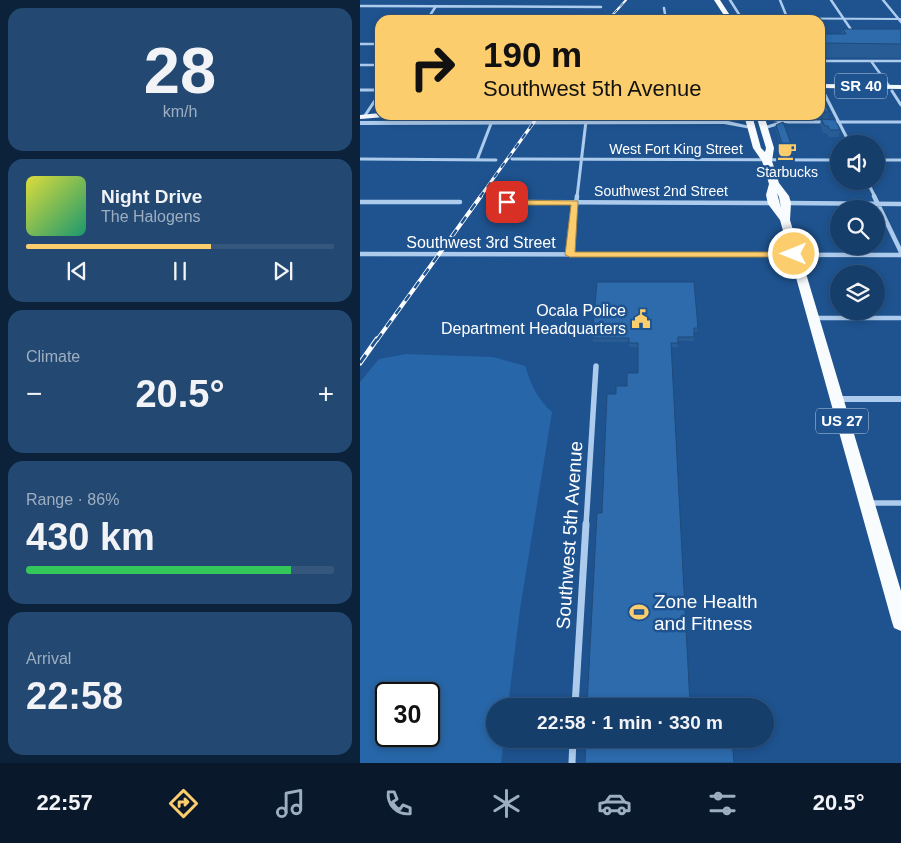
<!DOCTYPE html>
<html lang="en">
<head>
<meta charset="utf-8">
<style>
	body { margin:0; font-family:Arial,sans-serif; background:#234973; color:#f1f3f6; height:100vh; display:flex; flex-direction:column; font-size:19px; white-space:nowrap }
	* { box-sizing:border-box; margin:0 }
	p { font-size:16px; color:#9eaec1 }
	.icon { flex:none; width:28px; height:28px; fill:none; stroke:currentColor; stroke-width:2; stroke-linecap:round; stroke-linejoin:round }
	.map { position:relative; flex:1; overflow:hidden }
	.sheet { display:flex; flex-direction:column; gap:8px; padding:8px; background:#0c223b; width:360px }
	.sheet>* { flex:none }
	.top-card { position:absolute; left:15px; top:15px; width:450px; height:105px; border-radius:15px; box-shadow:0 2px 8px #0003,0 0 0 1px #35577e; background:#fccd6c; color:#111; overflow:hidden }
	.tools { position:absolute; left:470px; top:135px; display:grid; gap:10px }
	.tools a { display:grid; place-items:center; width:55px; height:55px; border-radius:50%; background:#163e6b; box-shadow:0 2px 8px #0003,0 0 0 1px #35577e; font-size:25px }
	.speed { position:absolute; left:15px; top:682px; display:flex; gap:10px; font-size:25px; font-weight:700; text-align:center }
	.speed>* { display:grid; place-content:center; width:65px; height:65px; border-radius:50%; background:#163e6b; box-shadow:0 2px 8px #0003,0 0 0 1px #35577e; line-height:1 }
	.speed .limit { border:2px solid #111; border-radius:8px; background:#fff; color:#111 }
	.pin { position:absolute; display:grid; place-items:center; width:42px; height:42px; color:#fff; margin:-21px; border-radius:10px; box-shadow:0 2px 8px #0006 }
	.me { position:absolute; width:55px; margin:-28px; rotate:270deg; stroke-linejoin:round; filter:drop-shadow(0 0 4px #0008) }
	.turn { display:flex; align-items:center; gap:18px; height:105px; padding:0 25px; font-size:22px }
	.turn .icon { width:65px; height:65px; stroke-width:2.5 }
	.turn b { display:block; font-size:35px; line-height:42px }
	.big { font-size:38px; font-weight:800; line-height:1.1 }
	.sheet .widget { flex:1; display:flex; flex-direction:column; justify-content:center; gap:8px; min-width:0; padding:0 18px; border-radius:15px; background:#234973 }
	.sheet .dial { align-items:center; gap:0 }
	.dial b { font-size:65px; line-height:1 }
	.song { display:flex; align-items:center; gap:15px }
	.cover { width:60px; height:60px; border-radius:8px; background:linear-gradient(135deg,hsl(60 70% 55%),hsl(160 70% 35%)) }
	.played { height:5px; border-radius:2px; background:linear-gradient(90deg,#fccd6c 60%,#35577e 60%) }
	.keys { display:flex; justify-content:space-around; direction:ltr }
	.heat { display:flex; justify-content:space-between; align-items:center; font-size:28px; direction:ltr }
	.charge { height:8px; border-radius:4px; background:linear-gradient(90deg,#34c759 86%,#35577e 0) }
	.trip { position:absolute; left:126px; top:698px; width:288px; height:50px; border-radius:25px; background:#163e6b; box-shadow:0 2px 8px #0003,0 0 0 1px #35577e; font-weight:800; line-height:50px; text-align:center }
	.tabs { display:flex; height:80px; justify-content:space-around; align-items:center; background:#09192b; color:#9eaec1 }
	.tabs .icon { width:35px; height:35px }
	.tabs .active { color:#fccd6c }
	.tabs b { font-size:22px; color:#f1f3f6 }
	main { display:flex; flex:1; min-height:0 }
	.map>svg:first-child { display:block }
</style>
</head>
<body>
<main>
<section class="sheet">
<div class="widget dial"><b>28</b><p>km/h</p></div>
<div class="widget">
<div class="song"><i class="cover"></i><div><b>Night Drive</b><p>The Halogens</p></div></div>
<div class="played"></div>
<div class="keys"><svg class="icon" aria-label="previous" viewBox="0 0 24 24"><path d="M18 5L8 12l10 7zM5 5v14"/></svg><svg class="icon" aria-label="pause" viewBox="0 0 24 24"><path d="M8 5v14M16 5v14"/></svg><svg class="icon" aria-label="next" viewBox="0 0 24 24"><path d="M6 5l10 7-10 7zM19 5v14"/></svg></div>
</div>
<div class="widget"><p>Climate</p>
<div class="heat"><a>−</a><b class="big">20.5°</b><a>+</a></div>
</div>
<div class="widget"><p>Range · 86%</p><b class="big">430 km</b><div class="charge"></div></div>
<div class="widget"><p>Arrival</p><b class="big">22:58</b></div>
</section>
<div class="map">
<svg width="541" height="763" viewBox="0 0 541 763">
	<rect width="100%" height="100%" fill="#1e538f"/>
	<!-- green -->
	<path fill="#2766a8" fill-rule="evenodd" d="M46,354L133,357L165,366C171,384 177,399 192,412L160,609L148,706H135V739H144L141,763H0V382L19,359ZM26,694H69V736H26Z"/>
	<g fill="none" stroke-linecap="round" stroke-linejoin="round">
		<!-- minor-far4 -->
		<path stroke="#adcced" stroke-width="2.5" d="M370,0L382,19
			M420,0L428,20
			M471,0L494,34
			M523,0L541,22
			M0,6L241,7
			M304,8L306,20
			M306,18L321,19
			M67,20L76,6
			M0,44H20
			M460,61H541
			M511,61L529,86
			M0,65H20"/>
		<!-- minor-far3 -->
		<path stroke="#adcced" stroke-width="3" d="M528,85L529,87
			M0,90H20
			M463,91L490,144
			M532,91L541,105
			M4,117L20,93
			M400,117L428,122H541
			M404,128L420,123
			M0,159L136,160
			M152,159L479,160
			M117,160L132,121
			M516,160H541
			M507,181L515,197
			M217,197L226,121"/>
		<!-- minor-far2 -->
		<path stroke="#adcced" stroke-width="4.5" d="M514,196L541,252
			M0,202H100
			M130,202L412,203
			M426,203L541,204
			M0,254L541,255
			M210,255L217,196
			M454,318H541"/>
		<!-- minor-far1 -->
		<path stroke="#adcced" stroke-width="5.5" d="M509,503H541
			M226,525L236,366"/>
		<!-- minor -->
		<path stroke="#adcced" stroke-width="7" d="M215,706L226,524
			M212,763L213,739"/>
		<!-- tertiary -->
		<path fill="#adcced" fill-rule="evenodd" d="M369,17L541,18V20L368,19Z
			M364,120L394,127L391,129L364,124L0,125V121Z
			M476,396H541V402H476L473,401L472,399L473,397Z"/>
		<!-- primary -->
		<path fill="#f3f8ff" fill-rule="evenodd" d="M460,84L541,85V89L460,88Z
			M20,113V115H29L25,117L0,119V115Z"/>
		<!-- trunk -->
		<path fill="#f9fcff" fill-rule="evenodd" d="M354,0H360L373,20H367Z
			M384,115H392L401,148L405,152L406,148L396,115H404L414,148L412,161L419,183L429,196L431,203L430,220L541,591V631L534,628L532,622L420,220L408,204L406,195L409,184L402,161L393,148ZM417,193L419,197L421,208Z"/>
		<!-- rail-far3 casing -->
		<g stroke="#fff" stroke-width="2">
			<path id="rail-far3" d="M248,20L266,0"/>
		</g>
		<!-- rail-far2 casing -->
		<g stroke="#fff" stroke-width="3">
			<path id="rail-far2" d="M120,197L179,115"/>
		</g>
		<!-- rail-far1 casing -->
		<g stroke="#fff" stroke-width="4">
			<path id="rail-far1" d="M17,340L121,196"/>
		</g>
		<!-- rail casing -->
		<g stroke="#fff" stroke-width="5">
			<path id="rail" d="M0,363L17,339"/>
		</g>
		<!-- rail-far3 -->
		<use href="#rail-far3" stroke="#1e538f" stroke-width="1" stroke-dasharray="4.5" stroke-linecap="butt"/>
		<!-- rail-far2 -->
		<use href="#rail-far2" stroke="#1e538f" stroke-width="2" stroke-dasharray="6" stroke-linecap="butt"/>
		<!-- rail-far1 -->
		<use href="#rail-far1" stroke="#1e538f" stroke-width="2.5" stroke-dasharray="8" stroke-linecap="butt"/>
		<!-- rail -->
		<use href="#rail" stroke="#1e538f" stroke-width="3" stroke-dasharray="10" stroke-linecap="butt"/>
	</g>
	<!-- wall -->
	<path fill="#275c95" d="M483,29H541V58L460,57V30L467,34H481Z
		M460,103L469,112L468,119H457L456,117H439L438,115H460Z
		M461,119L480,130L479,137H469L466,133H463L460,125Z
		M416,125L434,152L433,155H425L415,128Z
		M338,328L337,332H334V341H318V347H311L227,706L242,513L256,394L267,386L278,373V347H269V342H233L232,338Z"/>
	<!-- building -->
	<path fill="#2d6bad" stroke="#204b79" d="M483,29H541V44L460,43V30H464L467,34H486Z
		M460,103L465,104L469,112H460Z
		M461,119L475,120L480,130H470L468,126H465Z
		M423,122L434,152H425L416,125Z
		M237,282H334L338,328H334V337H318V343H311L330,704H369V706H227L237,513H242L247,394H256V386H267V373H278V343H269V338H232Z
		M226,739H372L374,763H225Z"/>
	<!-- route -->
	<path fill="#fccd6c" stroke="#a48546" d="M144,200L218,201L215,252H434L439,254L434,257H210L205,255L211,205H147L144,204Z"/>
	<!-- icons -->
	<defs>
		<g id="cafe-bare" transform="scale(1.5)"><path d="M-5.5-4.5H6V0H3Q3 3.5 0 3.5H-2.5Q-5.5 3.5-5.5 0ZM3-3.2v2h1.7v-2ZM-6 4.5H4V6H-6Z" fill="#fccd6c" stroke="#1e538f" stroke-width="2.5" paint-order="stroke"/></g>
		<g id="civic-bare" transform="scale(1.5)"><path d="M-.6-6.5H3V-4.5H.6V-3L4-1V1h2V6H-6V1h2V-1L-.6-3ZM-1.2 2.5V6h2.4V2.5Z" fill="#fccd6c" stroke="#1e538f" stroke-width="2.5" paint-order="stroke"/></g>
		<g id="stadium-bare" transform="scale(1.5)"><path d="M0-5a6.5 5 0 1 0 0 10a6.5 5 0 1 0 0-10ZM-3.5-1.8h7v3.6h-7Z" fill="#fccd6c" stroke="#1e538f" stroke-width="2.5" paint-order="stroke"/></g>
	</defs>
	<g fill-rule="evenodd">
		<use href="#cafe-bare" x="427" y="151"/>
		<use href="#civic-bare" x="281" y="319"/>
		<use href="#stadium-bare" x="279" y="612"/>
	</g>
	<g text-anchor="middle" stroke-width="5" stroke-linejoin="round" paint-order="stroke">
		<!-- far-street labels -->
		<g font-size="14" fill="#fff" stroke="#1e538f">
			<text x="316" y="154">West Fort King Street</text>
			<text x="301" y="196">Southwest 2nd Street</text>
		</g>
		<!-- far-poi labels -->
		<g font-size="14" fill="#fff" stroke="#1e538f">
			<text x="427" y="177">Starbucks</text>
		</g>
		<!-- shield labels -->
		<g fill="#1e538f" stroke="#bccbdd" stroke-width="1">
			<rect x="475" y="73.5" width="52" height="25" rx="4"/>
			<rect x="456" y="408.5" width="52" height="25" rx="4"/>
		</g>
		<g font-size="15" font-weight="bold" fill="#fff">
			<text x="501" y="91">SR 40</text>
			<text x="482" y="426">US 27</text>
		</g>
		<!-- street labels -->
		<g font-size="16" fill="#fff" stroke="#1e538f">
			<text x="121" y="248">Southwest 3rd Street</text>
		</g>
		<!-- poi labels -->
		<g font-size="16" fill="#fff" stroke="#1e538f" text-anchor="end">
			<text x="266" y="316">Ocala Police<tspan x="266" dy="18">Department Headquarters</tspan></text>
		</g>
		<!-- near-street labels -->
		<g font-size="19" fill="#fff" stroke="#1e538f">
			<text transform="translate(209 535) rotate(-86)" y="7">Southwest 5th Avenue</text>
		</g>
		<!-- near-poi labels -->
		<g font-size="19" fill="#fff" stroke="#1e538f" text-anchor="start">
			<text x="294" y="608">Zone Health<tspan x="294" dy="22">and Fitness</tspan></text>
		</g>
	</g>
</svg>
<div class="tools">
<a><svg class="icon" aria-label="sound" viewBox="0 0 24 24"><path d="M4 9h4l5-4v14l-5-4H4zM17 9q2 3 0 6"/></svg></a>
<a><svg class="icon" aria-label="search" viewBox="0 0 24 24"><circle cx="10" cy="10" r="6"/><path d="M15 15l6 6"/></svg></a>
<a><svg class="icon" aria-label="layers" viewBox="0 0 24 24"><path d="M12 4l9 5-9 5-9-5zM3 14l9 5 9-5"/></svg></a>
</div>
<div class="speed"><div class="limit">30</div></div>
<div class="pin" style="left:147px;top:202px;background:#d93025"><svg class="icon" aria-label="arrive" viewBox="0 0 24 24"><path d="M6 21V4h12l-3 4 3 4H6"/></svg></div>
<svg class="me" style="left:434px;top:254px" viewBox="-20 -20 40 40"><circle r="17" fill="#fccd6c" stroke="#fff" stroke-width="3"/><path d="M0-11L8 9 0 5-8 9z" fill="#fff"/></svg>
<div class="trip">22:58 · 1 min · 330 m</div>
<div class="top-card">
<div class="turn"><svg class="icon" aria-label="right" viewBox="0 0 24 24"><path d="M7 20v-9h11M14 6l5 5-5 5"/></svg><div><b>190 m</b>Southwest 5th Avenue</div></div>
</div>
</div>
</main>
<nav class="tabs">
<b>22:57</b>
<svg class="icon active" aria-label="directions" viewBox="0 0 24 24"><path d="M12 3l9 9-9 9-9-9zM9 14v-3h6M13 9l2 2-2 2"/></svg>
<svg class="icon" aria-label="music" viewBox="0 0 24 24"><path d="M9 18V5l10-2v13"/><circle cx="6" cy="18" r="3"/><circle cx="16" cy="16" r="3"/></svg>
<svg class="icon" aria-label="phone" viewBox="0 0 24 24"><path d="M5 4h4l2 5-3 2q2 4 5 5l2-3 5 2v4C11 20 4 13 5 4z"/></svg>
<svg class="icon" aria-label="climate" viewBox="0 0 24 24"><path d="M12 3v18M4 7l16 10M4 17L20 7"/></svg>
<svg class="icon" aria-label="car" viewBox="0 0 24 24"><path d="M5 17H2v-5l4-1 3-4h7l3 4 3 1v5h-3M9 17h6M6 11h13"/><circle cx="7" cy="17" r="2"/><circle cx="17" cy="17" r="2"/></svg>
<svg class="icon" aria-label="filters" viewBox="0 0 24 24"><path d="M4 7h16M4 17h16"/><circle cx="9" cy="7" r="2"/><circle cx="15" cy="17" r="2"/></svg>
<b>20.5°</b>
</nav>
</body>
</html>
